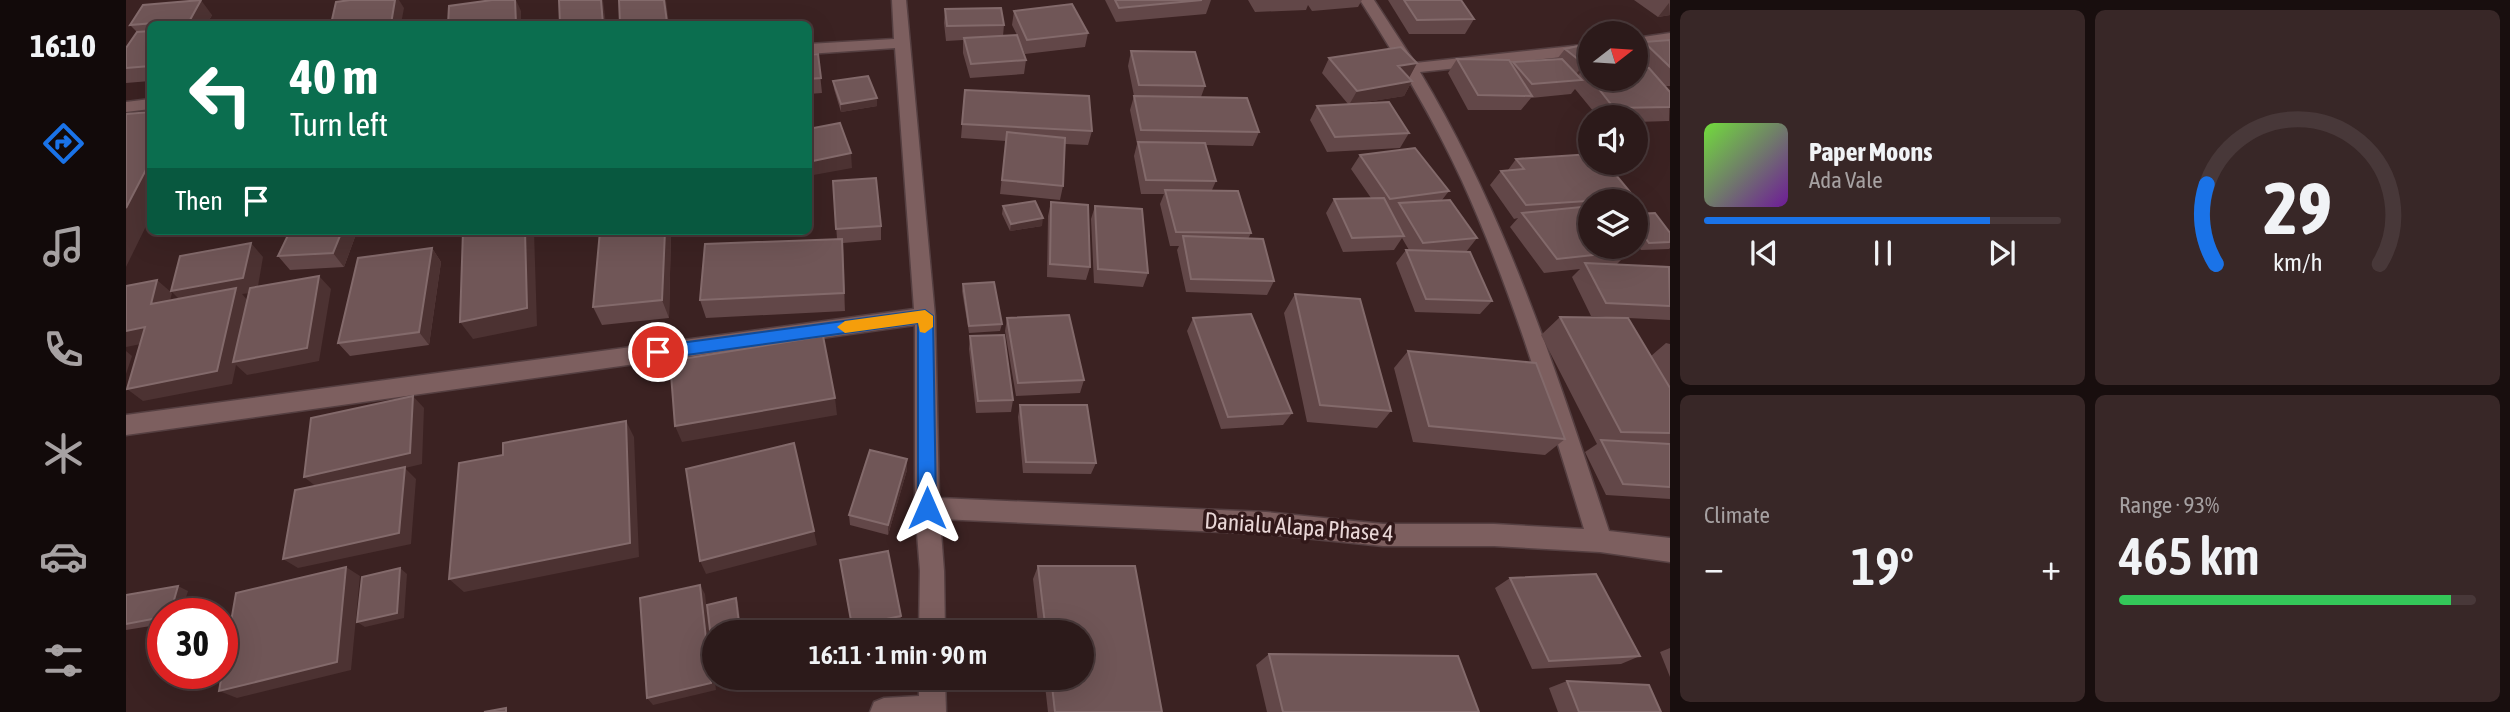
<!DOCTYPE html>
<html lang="en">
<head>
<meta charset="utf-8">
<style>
	body { margin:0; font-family:"Asap Condensed",sans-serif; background:#382727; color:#f1f3f6; height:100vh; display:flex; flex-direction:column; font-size:26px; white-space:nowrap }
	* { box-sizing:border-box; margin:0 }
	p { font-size:23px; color:#a6a1a2 }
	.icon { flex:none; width:38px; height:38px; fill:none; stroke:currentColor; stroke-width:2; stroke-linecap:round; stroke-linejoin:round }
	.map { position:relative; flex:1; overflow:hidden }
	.sheet { display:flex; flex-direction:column; gap:10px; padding:10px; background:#180e0e; width:840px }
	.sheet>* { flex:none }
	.hud { position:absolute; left:21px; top:21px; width:665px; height:214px; border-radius:10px; box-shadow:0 7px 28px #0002,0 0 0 2px #483839; background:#0b6e4f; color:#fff; overflow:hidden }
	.needle { width:46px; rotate:73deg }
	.fabs { position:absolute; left:1452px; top:21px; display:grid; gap:14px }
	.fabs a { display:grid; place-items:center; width:70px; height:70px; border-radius:50%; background:#2c1a1a; box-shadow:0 7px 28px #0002,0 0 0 2px #483839; font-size:35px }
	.speed { position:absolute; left:21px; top:598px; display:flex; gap:14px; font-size:35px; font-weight:700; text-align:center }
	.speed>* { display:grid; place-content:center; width:91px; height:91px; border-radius:50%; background:#2c1a1a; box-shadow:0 7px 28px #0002,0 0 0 2px #483839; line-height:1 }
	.speed .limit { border:10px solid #d22; background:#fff; color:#111 }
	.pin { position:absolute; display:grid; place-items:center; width:60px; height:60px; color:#fff; margin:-30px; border:4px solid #fff; border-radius:50%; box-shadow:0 2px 7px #0007 }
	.me { position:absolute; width:77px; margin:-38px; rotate:0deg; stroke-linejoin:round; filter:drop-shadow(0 0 5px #0008) }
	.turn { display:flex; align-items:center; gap:24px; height:147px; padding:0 28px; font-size:32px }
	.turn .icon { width:91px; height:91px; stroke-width:2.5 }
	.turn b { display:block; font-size:49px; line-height:60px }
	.then { display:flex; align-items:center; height:66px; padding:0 28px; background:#0003; gap:14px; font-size:26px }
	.big { font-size:52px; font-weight:600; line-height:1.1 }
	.sheet .widget { flex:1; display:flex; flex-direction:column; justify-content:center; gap:10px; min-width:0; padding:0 24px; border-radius:10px; background:#382727 }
	.sheet .dial { align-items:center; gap:0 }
	.dial svg { height:182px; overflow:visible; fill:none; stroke:#483839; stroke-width:7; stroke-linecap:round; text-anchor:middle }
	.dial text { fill:#f1f3f6; stroke:none }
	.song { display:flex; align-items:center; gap:21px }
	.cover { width:84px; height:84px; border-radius:10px; background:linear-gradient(135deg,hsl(100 70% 55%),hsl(280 70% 35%)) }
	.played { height:7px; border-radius:4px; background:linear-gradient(90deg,#1a73e8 80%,#483839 80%) }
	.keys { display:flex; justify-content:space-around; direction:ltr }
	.heat { display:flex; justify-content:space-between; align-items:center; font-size:38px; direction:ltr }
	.charge { height:10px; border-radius:5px; background:linear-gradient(90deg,#34c759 93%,#483839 0) }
	.sheet .tiles { flex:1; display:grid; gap:10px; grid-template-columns:repeat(2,1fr) }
	.trip { position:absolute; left:576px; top:620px; width:392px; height:70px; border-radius:35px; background:#2c1a1a; box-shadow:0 7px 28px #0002,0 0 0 2px #483839; font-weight:600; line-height:70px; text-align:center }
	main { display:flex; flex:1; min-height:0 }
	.dock { display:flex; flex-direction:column; width:126px; justify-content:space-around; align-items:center; background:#120a0a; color:#a6a1a2 }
	.dock .icon { width:49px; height:49px }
	.dock .on { color:#1a73e8 }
	.dock b { font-size:32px; color:#f1f3f6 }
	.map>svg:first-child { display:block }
</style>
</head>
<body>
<main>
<nav class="dock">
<b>16:10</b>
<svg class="icon on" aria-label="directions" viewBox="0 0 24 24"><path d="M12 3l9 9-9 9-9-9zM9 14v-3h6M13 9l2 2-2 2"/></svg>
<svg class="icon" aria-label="music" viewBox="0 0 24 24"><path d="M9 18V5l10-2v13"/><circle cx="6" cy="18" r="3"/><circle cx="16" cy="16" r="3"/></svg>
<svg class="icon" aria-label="phone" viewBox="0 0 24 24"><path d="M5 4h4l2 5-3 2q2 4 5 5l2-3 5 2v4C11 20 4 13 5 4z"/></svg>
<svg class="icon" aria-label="climate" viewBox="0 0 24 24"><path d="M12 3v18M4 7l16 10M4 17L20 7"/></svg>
<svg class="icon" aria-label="car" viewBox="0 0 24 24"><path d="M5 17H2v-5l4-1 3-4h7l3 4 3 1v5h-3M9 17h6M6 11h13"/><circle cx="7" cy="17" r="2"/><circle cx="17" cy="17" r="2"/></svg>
<svg class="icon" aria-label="filters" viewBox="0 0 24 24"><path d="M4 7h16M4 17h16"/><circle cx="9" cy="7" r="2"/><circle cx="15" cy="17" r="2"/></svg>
</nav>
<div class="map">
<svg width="1544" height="712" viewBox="0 0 1544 712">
	<rect width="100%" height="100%" fill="#3b2222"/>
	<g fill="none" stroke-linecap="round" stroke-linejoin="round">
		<!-- minor casing -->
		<g stroke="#553f41" stroke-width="3">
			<path id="minor" d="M766,0H780L809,316L813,498L1140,512L1257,524H1368L1458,529C1422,412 1387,293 1336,181C1307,118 1271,58 1234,0H1248L1289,63L1465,44V54L1294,72C1380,215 1431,373 1483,531L1544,538V562L1474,552L1368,546H1257L1140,534L814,519L818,571L819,632H793L794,571L789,508V325L0,435V415L788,309L769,48L682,54V44L768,39Z
				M1544,33V43L1510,48V38Z
				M24,99V109L0,112V102Z
				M793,677H819L820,712H744L748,702L758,698L793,696Z"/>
		</g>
		<!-- minor -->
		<use href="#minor" fill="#7d5f5f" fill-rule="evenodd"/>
	</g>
	<!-- wall -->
	<path fill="#624748" d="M979,0H1085L1080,14L990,22Z
		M1122,0H1236L1232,7L1186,11L1182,5L1180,10L1129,12Z
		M1262,0H1335L1348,19L1339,34H1283Z
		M1508,0H1544V15L1532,17Z
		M819,9L878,25L877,36L891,35L886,25L888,11L962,33L959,47L899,54L893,40L900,60L898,74L844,78L837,53V40L820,41L818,23Z
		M86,15L81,24H24V81L0,83V48L11,32L4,25Z
		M1544,40V86H1539L1544,92L1543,121L1510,122V117H1472L1449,89L1445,94L1405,98L1395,110H1342L1322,73L1331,59L1386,64L1387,62L1431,59L1439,49L1465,43V79L1518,68L1510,60V48L1512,49L1518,42Z
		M1005,51L1079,86L1075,97L1133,132L1127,146L1080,145L1090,181L1086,190L1125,233L1122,239L1148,281L1141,295L1060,292L1051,250L1053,246H1044L1034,204L1038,194H1015L1008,156L1011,144L1004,110L1008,96L1002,66Z
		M692,54L696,93L682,94V55Z
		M1203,58L1291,63L1283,77L1286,81L1278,96L1233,103L1283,133L1274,148L1201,152L1184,120L1191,106L1222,104L1196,73Z
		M707,81L751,106L715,112L708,89Z
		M839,90L966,131L962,145L939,144L937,186L934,200L874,194L880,141L835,138Z
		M1234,155L1323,191L1316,200L1351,238L1340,252L1366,301L1354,314L1289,312L1270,263L1280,250H1283L1276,238L1268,250L1217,252L1200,213L1208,199L1245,198L1225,169Z
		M1390,159L1509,198L1505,201H1465V247L1504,251L1490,265L1544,268V320L1502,318L1525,356L1540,343L1544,344V499L1480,495L1459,452L1471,444L1415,335L1434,317L1495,318L1465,316L1446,277L1454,269L1418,273L1384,227L1392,218L1388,219L1364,185L1375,171L1382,170Z
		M707,181L755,226V240L717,243L719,311L580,318L574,300L711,239Z
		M925,202L964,267L960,280L921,277L922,216Z
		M877,206L916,226L884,231L876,214Z
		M969,206L1022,273L1017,287L968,283L965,219Z
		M1510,214L1544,233V248L1543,249L1515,250L1510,243Z
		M164,231H225L229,237L218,267L164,270L152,256Z
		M474,231H545L543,318L476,325L467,307Z
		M306,248L315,262L303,345L224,356L212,343Z
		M837,284L876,324L874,331L843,333L836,291Z
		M1169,294L1265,411L1251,428L1181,422L1158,313Z
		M881,318L958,380L954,393L890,396L879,331Z
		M1067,318L1166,413L1157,425L1095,429L1061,331Z
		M844,336L887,400L885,412L850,413L843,349Z
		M1282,351L1439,439L1419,455L1287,442L1268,368Z
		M894,405L970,463L965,474L897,473L892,417Z
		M781,470L762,535L724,525L723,515Z
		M714,560L775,616L774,625L740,632H727Z
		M912,566L1036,712H922L918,677H956V632H913L907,579Z
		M1384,578L1514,656L1495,664L1406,669L1369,588Z
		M62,591L37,614V624L0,630V595Z
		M1544,648V677L1534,652Z
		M1143,654L1353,712H1141L1130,665Z
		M1441,681L1535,712H1432L1423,688Z"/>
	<!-- shaded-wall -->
	<path fill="#4c3232" d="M75,0L86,15L81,24H67L64,20Z
		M269,0H273L278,8L275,24H265Z
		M389,0H390L395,11V24H390Z
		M475,0H477L480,24H477Z
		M538,0H540L543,24H525Z
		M1543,3L1544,15L1532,17Z
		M1465,62V74L1457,69L1450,78H1447L1458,64Z
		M1291,63L1283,78L1272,66Z
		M1286,81L1278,96L1223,105L1231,91Z
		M751,98V106L715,112V104Z
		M725,153L726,168L682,176V162Z
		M24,162V218L0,267V208Z
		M917,218L916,226L884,231L885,224Z
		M216,231H225L229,237L218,267L207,253Z
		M399,231H408L411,326L347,339L334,322Z
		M539,231H545L543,318L536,300Z
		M716,239L718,257L719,311L718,293Z
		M125,243L137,257L131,292L116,294L123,302L193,276L205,289L193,361L121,375L110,365L106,384L17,401L1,389L59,305L45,291Z
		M306,248L315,262L303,345L293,332Z
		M31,280L46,293L40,317L25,304Z
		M19,327L35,340L0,347V331Z
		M0,351L6,356L0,374Z
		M287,396L298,408L296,464L279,468L290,479L285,544L172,568L157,559L192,488L178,477Z
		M709,398L711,415L556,442L549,426Z
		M500,421L508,437L513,557L338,592L323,579Z
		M781,459V470L762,535V525Z
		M688,531L691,545L580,574L574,561Z
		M220,567L234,576L225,670L111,698L93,691Z
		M274,568L281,574L278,618L239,627L231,622Z
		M574,585L579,594L590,690L527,705L521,698Z
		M52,586L62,591L55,614H44Z
		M610,598L612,603L616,632H614Z"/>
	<!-- building -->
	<path fill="#705657" stroke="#836a6b" stroke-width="2" d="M75,0L64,20L4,25L17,5Z
		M224,0H269L265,24H205L210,2Z
		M366,0H389L390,24H322L323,6Z
		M433,0H475L477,24H434Z
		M493,0H538L541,22L525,24H494Z
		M989,0H1076L993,8Z
		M1278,0H1335L1348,19L1291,20Z
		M946,4L962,33L901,40L888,11Z
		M875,8L878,25L821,26L819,9Z
		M24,31V66L0,68V48L11,32Z
		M891,35L900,60L845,64L838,38Z
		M1544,40V67L1518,42Z
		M1465,43V62L1458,64L1439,49Z
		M1275,47L1291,63L1272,66L1286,81L1231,91L1203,58Z
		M1005,51L1069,52L1079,86L1013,85Z
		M692,54L695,78L682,79V55Z
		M1331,59L1383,60L1406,96L1352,95Z
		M1436,59L1456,80L1406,84L1387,62Z
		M1510,68H1523L1544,92V107L1488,108L1457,69H1465V79H1510Z
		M742,76L751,98L715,104L707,81Z
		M839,90L963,96L966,131L836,124Z
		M1008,96L1121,98L1133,132L1015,130Z
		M1263,102L1283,133L1209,137L1191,106Z
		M24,112V162L0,208V114Z
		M714,123L725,153L682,162V129Z
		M881,132L939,138L937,186L876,180Z
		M1012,142L1079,143L1090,181L1020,180Z
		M1289,148L1323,191L1264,199L1234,155Z
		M1465,154V163H1480L1509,198L1400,205L1375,171L1398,169L1390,159Z
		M750,178L755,226L710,229L707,181Z
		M1039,190L1112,191L1125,233L1050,232Z
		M1258,198L1278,236L1226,238L1208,199Z
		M1324,200L1351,238L1297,243L1273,203Z
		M909,201L917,218L885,224L877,206Z
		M925,202L962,205L964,267L924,264Z
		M969,206L1016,209L1022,273L972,269Z
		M1465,206V247H1500L1504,251L1431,259L1396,213Z
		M1529,213L1544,233V242L1523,243L1510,225V214Z
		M164,231H216L207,253L152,256Z
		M337,231H399L401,308L334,322Z
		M474,231H539L536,300L467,307Z
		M1057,236L1137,239L1148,281L1065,279Z
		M716,239L718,293L574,300L579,244Z
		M125,243L117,278L45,291L54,256Z
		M306,248L293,332L212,343L232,258Z
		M1280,250L1344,252L1366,301L1300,299Z
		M1459,263L1543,267L1544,306L1480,303Z
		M193,276L181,348L107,362L124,288Z
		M31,280L25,304L110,288L91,371L1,389L19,327L0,331V286Z
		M868,282L876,324L843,326L837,284Z
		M1169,294L1234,299L1265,411L1194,405Z
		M1125,314L1166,413L1102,417L1067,318Z
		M943,315L958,380L892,383L881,318Z
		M1434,317L1502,318L1544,388V433L1495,432Z
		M878,335L887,400L852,401L844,336Z
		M697,336L709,398L549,426L544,361Z
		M1282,351L1410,363L1439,439L1303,426Z
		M287,396L284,453L178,477L185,418Z
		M894,405H961L970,463L900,462Z
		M500,421L504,543L323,579L333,463L377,455V443Z
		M1475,440L1544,444V487L1497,484Z
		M668,443L688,531L574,561L560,469Z
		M744,450L781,459L762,525L723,515Z
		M279,467L273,533L157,559L169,490Z
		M762,551L775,616L726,626L714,560Z
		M912,566H1009L1036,712H929L925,677H956V632H920Z
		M220,567L211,662L93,691L110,593Z
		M274,568L271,613L231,622L236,577Z
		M1470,574L1514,656L1423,661L1384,578Z
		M574,585L585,683L521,698L514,598Z
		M52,586L44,614H37V617L0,624V595Z
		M610,598L614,632H588V647H586L581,605Z
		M1143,654L1332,656L1353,712H1157Z
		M1441,681L1523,685L1535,712H1453Z
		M380,708V712H358Z"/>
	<!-- route -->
	<path fill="#1a73e8" stroke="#114b97" stroke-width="2" d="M799,310L807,316L810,508L807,514L801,517L794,514L792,508V323L532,359L524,352L532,346Z"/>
	<!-- slow -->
	<path fill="#f59e0b" d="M799,310L807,316V327L799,333L794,332L792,323L719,333L711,327L719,321Z"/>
	<g text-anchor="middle" stroke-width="7" stroke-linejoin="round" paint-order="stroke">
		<!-- street labels -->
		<g font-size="23" fill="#e8d6d6" stroke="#311819">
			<text transform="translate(1173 527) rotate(4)" y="8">Danialu Alapa Phase 4</text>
		</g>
	</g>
</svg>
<div class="fabs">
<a><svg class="needle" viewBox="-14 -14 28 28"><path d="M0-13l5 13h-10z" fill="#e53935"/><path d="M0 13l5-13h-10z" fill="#a6a1a2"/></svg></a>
<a><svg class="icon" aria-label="sound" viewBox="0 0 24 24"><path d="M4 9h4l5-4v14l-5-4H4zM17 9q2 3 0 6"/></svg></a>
<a><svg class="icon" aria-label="layers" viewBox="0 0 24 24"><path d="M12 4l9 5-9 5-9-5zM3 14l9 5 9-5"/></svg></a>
</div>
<div class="speed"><div class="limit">30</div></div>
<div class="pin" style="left:532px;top:352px;background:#d93025"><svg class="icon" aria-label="arrive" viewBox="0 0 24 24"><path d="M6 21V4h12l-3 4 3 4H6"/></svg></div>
<svg class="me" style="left:801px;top:508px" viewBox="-20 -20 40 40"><path d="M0-17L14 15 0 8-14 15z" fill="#1a73e8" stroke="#fff" stroke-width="4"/></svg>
<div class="trip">16:11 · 1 min · 90 m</div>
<div class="hud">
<div class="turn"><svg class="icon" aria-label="left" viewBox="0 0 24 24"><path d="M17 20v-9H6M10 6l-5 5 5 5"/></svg><div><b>40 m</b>Turn left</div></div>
<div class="then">Then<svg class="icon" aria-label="arrive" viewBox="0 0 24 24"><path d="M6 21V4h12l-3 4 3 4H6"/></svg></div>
</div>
</div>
<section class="sheet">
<div class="tiles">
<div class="widget">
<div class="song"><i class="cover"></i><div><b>Paper Moons</b><p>Ada Vale</p></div></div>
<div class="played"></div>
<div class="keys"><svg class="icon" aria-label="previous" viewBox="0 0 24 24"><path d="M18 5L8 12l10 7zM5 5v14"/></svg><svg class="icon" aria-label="pause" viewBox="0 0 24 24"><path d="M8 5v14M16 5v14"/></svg><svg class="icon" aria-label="next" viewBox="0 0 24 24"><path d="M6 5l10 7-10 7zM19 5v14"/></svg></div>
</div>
<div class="widget dial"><svg viewBox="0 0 100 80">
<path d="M14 69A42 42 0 1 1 86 69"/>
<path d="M14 69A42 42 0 0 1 10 34" stroke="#1a73e8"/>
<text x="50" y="56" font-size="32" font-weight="700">29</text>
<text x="50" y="72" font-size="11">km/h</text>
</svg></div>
<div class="widget"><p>Climate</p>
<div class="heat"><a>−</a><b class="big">19°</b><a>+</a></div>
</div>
<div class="widget"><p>Range · 93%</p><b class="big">465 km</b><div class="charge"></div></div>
</div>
</section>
</main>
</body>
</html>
